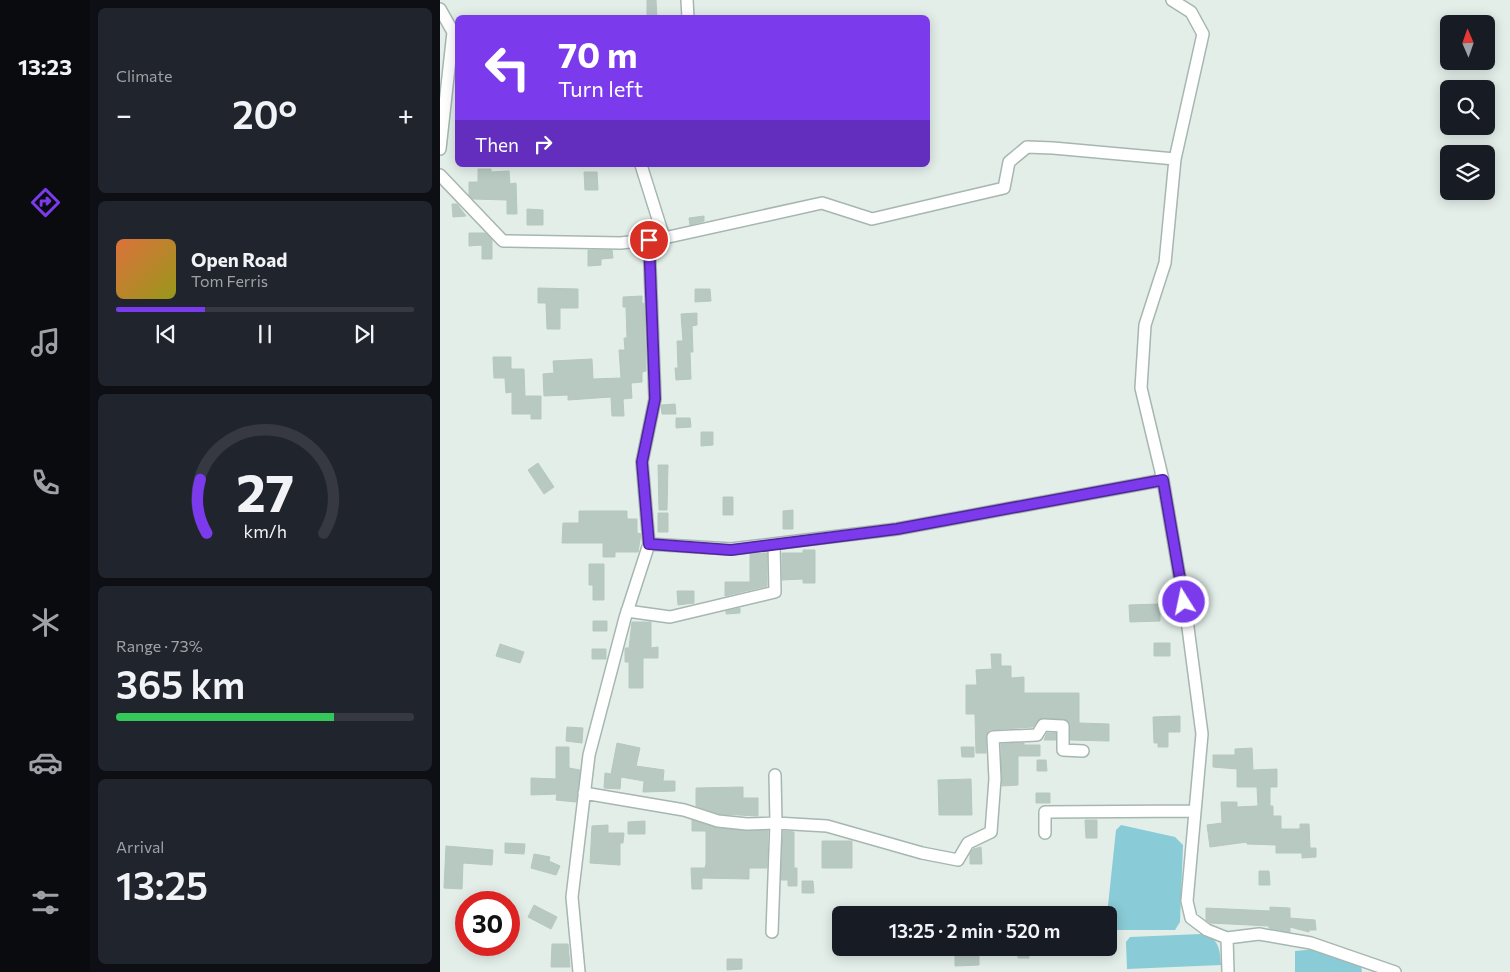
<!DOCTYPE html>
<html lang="en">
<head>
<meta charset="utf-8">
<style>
	body { margin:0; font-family:Commissioner,sans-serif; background:#20242c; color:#f1f3f6; height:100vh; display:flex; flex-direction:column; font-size:19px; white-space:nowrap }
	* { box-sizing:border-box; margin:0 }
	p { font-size:16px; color:#9ea1a6 }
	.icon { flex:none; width:28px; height:28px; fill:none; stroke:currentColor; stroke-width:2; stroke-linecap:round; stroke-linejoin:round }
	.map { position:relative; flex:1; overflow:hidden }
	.sheet { display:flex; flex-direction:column; gap:8px; padding:8px; background:#0d0f14; width:350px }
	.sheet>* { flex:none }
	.top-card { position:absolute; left:15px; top:15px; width:475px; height:152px; border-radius:8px; box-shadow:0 2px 12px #0003; background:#7c3aed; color:#fff; overflow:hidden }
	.needle { width:32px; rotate:358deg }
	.tools { position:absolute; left:1000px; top:15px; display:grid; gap:10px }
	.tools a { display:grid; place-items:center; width:55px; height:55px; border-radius:8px; background:#171b24; box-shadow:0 2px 12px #0003; font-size:25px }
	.speed { position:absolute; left:15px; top:891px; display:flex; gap:10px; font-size:25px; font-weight:700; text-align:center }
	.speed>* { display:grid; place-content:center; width:65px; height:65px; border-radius:50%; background:#171b24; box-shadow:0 2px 12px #0003; line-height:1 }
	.speed .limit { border:8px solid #d22; background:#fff; color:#111 }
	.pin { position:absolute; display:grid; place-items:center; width:42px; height:42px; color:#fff; margin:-21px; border:2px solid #fff; border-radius:50%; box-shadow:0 1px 5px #0007 }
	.me { position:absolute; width:55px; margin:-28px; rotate:350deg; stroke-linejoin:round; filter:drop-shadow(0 0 4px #0008) }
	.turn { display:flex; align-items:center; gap:18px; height:105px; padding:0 20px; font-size:22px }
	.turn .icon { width:65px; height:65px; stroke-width:2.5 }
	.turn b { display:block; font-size:35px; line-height:42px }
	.then { display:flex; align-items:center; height:48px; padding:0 20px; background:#0003; gap:10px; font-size:19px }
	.big { font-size:38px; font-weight:600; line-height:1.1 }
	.sheet .card { flex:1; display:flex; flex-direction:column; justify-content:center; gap:8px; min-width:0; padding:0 18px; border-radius:8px; background:#20242c }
	.sheet .dial { align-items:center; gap:0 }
	.dial svg { height:130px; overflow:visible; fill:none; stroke:#363941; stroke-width:7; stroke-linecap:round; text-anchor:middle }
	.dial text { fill:#f1f3f6; stroke:none }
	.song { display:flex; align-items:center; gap:15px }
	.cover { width:60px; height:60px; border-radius:8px; background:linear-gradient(135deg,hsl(20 70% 55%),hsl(60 70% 35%)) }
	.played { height:5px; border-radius:2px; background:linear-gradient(90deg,#7c3aed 30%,#363941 30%) }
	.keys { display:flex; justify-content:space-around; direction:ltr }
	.heat { display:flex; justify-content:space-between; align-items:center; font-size:28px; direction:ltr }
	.charge { height:8px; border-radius:4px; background:linear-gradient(90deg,#34c759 73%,#363941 0) }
	.trip { position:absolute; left:392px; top:906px; width:285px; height:50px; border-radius:8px; background:#171b24; box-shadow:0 2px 12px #0003; font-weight:600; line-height:50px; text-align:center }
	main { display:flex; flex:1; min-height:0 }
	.dock { display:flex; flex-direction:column; width:90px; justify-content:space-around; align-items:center; background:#090b0e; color:#9ea1a6 }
	.dock .icon { width:35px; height:35px }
	.dock .on { color:#7c3aed }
	.dock b { font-size:22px; color:#f1f3f6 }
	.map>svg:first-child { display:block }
</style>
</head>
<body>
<main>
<nav class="dock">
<b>13:23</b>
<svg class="icon on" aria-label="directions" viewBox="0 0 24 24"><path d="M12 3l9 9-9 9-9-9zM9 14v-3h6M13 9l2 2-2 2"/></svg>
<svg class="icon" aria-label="music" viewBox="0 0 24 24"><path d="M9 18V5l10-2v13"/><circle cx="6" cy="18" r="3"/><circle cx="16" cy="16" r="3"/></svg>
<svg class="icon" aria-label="phone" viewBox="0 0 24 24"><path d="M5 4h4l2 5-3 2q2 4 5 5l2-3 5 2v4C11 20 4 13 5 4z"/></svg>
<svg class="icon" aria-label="climate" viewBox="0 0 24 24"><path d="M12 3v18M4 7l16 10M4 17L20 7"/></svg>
<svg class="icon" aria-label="car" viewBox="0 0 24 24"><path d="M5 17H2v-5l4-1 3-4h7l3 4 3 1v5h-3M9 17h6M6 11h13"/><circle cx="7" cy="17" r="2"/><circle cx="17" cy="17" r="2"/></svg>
<svg class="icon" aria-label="filters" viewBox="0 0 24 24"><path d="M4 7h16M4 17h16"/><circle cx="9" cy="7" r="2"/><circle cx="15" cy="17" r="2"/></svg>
</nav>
<section class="sheet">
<div class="card"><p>Climate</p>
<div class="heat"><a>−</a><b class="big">20°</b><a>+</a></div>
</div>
<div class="card">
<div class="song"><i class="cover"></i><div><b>Open Road</b><p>Tom Ferris</p></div></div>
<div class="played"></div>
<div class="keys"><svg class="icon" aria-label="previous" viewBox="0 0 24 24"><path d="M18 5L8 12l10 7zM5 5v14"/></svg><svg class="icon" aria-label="pause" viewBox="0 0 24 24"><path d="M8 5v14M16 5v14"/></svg><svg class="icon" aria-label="next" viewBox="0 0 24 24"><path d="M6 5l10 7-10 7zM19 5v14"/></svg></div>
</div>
<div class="card dial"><svg viewBox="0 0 100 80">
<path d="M14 69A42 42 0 1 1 86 69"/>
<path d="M14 69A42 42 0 0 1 10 36" stroke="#7c3aed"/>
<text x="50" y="56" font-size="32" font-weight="700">27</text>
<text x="50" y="72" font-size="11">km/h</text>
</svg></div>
<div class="card"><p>Range · 73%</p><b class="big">365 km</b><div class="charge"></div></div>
<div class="card"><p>Arrival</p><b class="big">13:25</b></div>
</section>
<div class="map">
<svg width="1070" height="972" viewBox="0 0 1070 972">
	<rect width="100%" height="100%" fill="#e3eee9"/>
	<!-- water -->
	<path fill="#89cbd6" d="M681,825L735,837L743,845L740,922L735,930H671L669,929L667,915L676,830Z
		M761,934C779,937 780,949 781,965L687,969L686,942L690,937Z
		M866,950H881L921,966L922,972H855V951Z"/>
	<!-- building -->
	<path fill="#b8c9c2" stroke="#b5c8c0" d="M207,0H216L217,18H207Z
		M38,169H51V172L69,171L70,184L76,183L77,214H67V200L33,199L29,195V182H38Z
		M144,172H157L158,190H145Z
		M12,204H17L26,216L13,217Z
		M87,209L103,210V225H87Z
		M264,216V221L250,225L249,218Z
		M29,233H45L52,240V259H42V245L29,246Z
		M148,250H172L173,258L161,259V265L148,266Z
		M98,288L138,289V308H120V329H107L106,303H98Z
		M255,289H270L271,301L255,302Z
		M202,296V304L204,303L206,371L202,372V382L191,383L192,398L183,399L184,416H172L171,397L128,400V395L104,396L103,374L114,373L113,361L152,359L153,379L181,378L179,350H185L184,338H187L186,307H183V297Z
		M257,313V325L252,326L253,352H250L251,379L236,380L235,368H238L237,341H243L241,314Z
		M53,357H71V369H84L85,396H101V419H91V414H72V392L66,393L65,378H54Z
		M235,404L236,414H222L221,405Z
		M236,418H250L251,427L236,428Z
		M261,432H273V445L261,446Z
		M98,463L114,487L104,494L88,470Z
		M218,465H228L227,510H219Z
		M283,497H293V515H283Z
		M353,510V529H343V511Z
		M139,511H187V519H197V533L201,534L198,552H175V557H163V543H122L123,523H139Z
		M218,513H228V532H218Z
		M363,550H375V583H363V579L342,580V553H363Z
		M324,553H327V586L285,596V582H310V554Z
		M149,564H164V600H153V585H149Z
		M237,591H254V603L238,605Z
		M720,604V621L690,622L689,605Z
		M300,608V613L286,614V611Z
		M153,621H167V631H153Z
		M192,622H211V648L218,647V658H203V688H189V662H185V648H189Z
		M714,643H730V656H714Z
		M60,644L84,652L80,663L56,656Z
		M152,649H166V659H152Z
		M551,654H561V666H571V678L584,677V693H639V723L669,724V741L630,740V726L627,720L603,718L599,719L593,727L549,730L546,737V753H536L535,714H526V685H537L536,670L552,669Z
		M740,716V732H728V747H718V743H714L713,717Z
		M127,727L143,728L142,743L126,741Z
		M607,733H616V740H604Z
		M177,743L200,748L196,766L224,770L223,781H235V791L203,792L204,781L181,777L180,789L164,788L165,773L171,774Z
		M584,743V745H600V756H578V785L562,786L561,744Z
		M116,747H129V768L140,770L136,802L116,800L117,794L91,795V778L116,779Z
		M521,747H534V757H522Z
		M812,748L813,770L837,769V787H830V806H833V816H841V829H860V824H869L870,848H876V857L862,858V853H836V845L807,844V842L770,847L767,825L782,823L781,802H797V807L818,806L817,787H797V769L773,767V755H795V749Z
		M597,760H606L607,771H597Z
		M531,779L532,815H499L498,780Z
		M303,787V798H318V816L280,814L256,806V788Z
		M596,793H610V803H596Z
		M252,820L277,828L328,831L327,868H309V879L262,878V889H252L251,868H265L266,864V831H252Z
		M645,820H657V838H646Z
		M205,821V834H188V822Z
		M168,825V833H184L183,843H180V865L150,863L152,826Z
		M343,831L354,832V868H357V886H348V880H341Z
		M382,841H412V868H382Z
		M65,843L85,844L84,854L65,853Z
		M6,846L53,850L52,865L23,863L22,889L4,888Z
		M541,847L542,864H530V854L533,849Z
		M94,854L110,857L109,861L120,866L116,875L91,868Z
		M819,871H829L830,885H819Z
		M362,881H373L374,893H362Z
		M94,905L117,917L111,929L88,917Z
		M830,907L850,908V918L875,920L876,930H869V932L850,927V932L829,928V926L770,923L766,920V908L830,911Z
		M112,944H128L130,967H111Z
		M515,948H539V965L515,966Z
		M577,948H589V958H578Z
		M287,959H302V969L287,970Z"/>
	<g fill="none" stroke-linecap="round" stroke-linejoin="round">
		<!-- minor casing -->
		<g stroke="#a5b7b0" stroke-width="14">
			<path id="minor" d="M247,0L248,18
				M732,0L751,12L763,34L735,159L725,263L705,325L701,388L723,480L747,620L762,734L747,901L751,918L767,930L787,938L788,972
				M0,9L13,32L0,149
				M201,165L224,238L382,203L432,219L564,188L569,162L587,147L613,148L735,159
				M0,175L63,241L181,243L214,239
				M209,240L215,399L202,462L209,544L291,549L457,529L723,480
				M187,611L230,617L335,592L334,544
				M335,775L336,823L387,826L482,853L518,860L528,843L551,832L555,779L553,737L597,735L603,725L623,726V750L643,751
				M144,793L244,810L278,821L307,824L336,823L332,932
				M605,833V812L755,811
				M787,938L819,934L871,943L955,972
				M139,972L132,897L149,755L185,618L209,544"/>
		</g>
		<!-- minor -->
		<use href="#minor" stroke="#fff" stroke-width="11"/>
	</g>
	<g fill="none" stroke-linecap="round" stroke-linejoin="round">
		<!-- route casing -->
		<g stroke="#51269a" stroke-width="12">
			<path id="route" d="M209,240L215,399L202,462L209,544L291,550L457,529L723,480L744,602"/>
		</g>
		<!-- route -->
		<use href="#route" stroke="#7c3aed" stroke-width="9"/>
	</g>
</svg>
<div class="tools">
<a><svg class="needle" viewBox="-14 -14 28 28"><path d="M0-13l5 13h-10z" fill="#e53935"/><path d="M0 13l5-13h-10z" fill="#9ea1a6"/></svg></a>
<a><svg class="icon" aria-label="search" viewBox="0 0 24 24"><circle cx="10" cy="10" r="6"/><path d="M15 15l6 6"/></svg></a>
<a><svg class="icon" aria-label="layers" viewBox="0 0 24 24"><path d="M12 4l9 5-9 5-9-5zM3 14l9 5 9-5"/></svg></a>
</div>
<div class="speed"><div class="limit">30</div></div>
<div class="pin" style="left:209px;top:240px;background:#d93025"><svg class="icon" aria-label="arrive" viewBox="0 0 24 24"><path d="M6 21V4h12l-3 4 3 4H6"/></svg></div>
<svg class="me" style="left:744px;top:602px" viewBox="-20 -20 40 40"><circle r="17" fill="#7c3aed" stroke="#fff" stroke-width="3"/><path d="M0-11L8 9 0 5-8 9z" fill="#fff"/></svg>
<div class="trip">13:25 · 2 min · 520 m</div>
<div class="top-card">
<div class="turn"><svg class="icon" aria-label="left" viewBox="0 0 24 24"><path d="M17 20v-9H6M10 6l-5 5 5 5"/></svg><div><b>70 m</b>Turn left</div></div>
<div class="then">Then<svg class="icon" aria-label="right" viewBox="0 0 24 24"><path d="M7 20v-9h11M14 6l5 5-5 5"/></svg></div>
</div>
</div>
</main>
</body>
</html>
